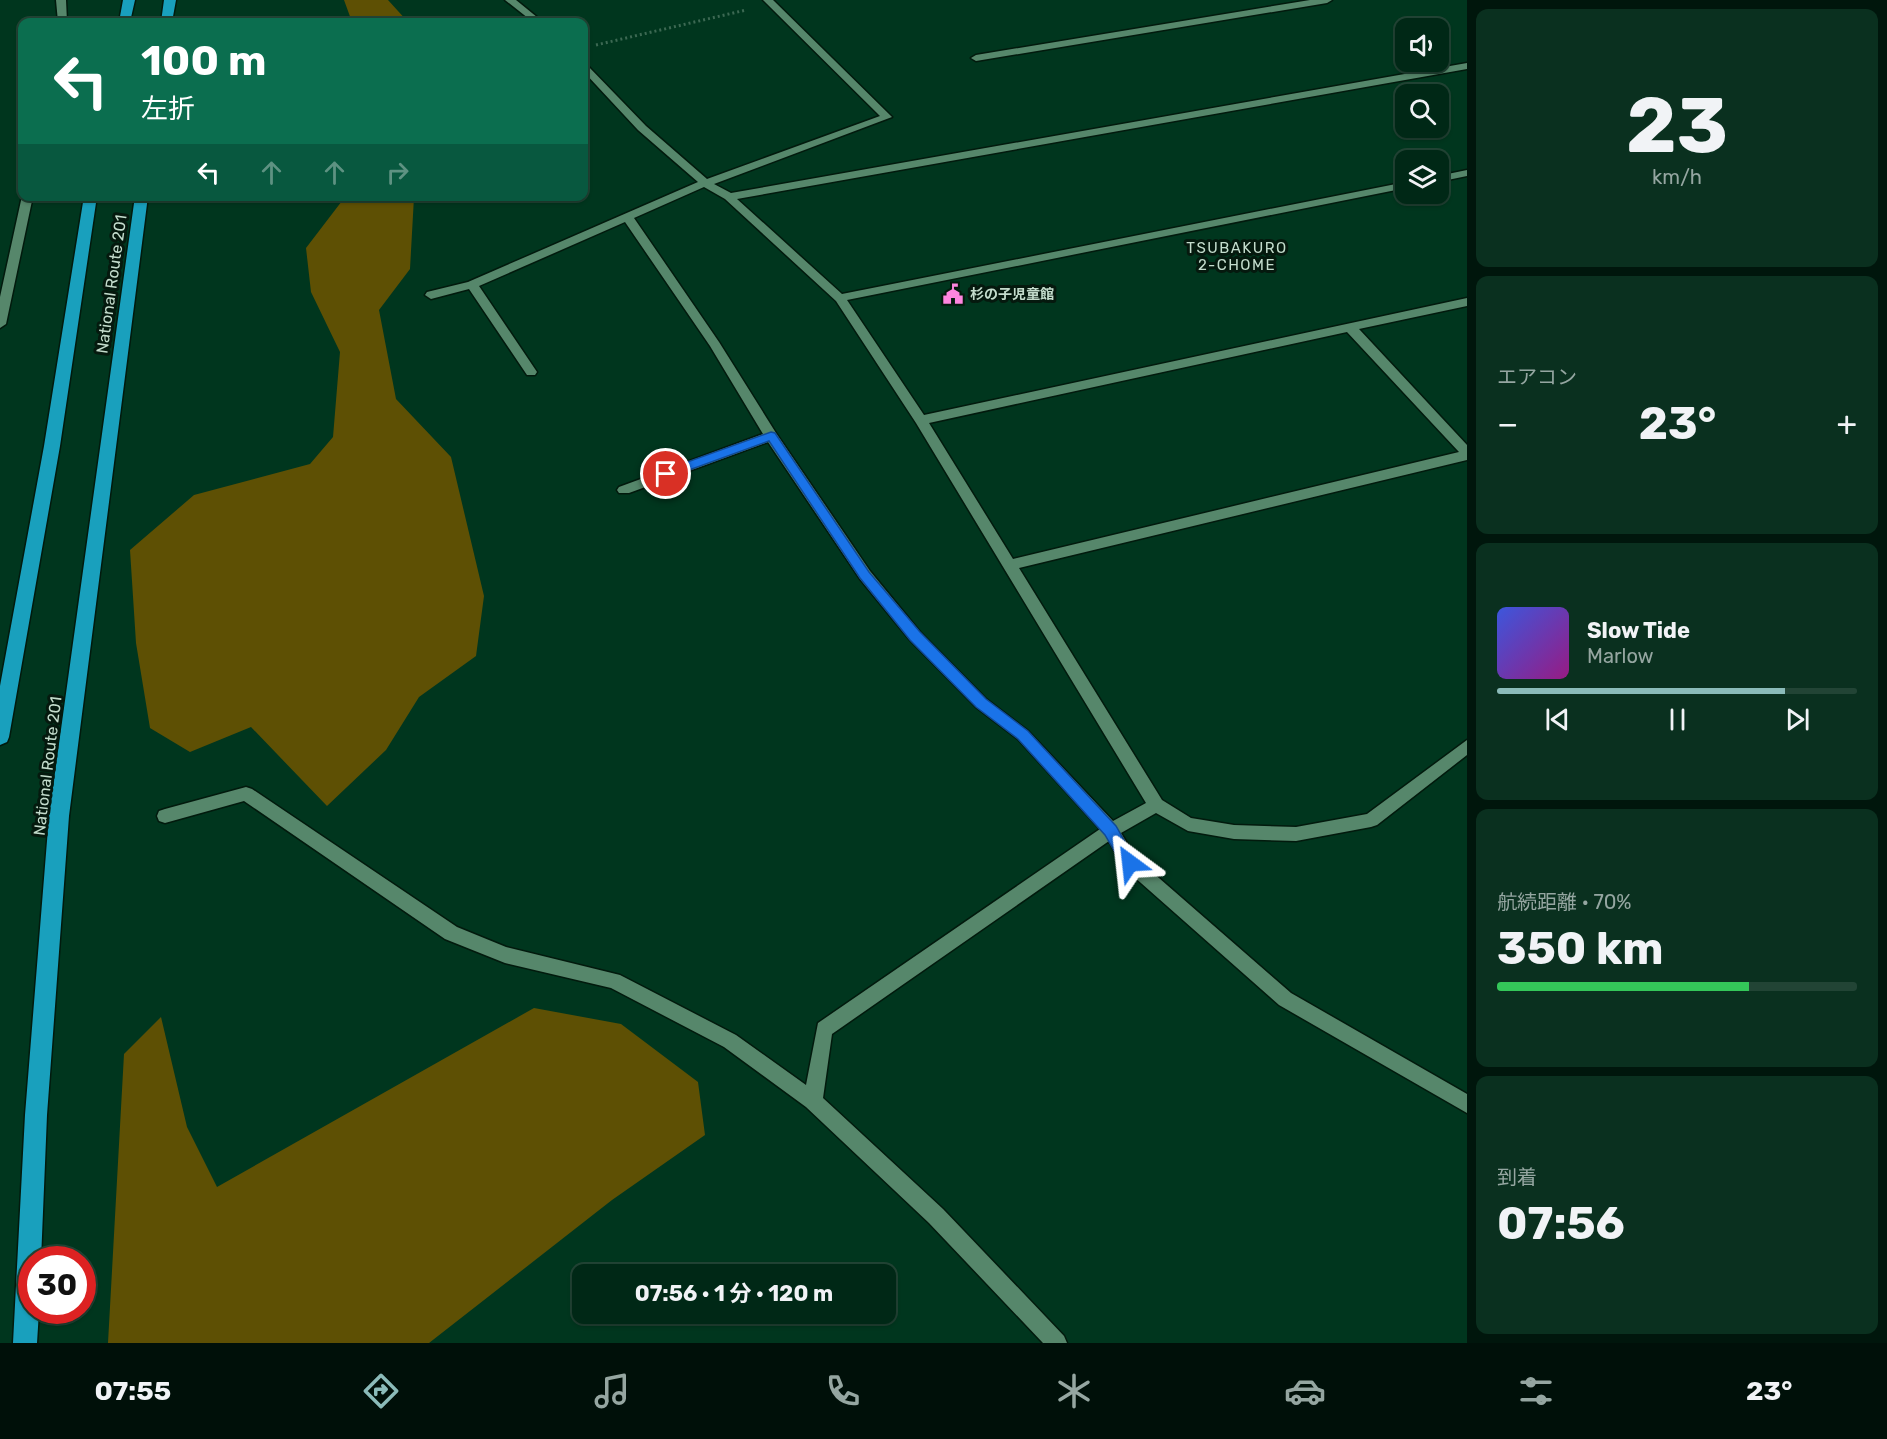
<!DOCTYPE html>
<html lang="ja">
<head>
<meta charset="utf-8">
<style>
	body { margin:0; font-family:Rubik,"Noto Sans JP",sans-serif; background:#0a301f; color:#f1f3f6; height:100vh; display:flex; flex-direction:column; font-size:22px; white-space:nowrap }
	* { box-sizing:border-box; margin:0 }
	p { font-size:20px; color:#95a6a1 }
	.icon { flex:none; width:33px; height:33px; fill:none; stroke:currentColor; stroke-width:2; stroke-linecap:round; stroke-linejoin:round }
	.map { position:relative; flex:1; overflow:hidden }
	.panel { display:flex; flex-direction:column; gap:9px; padding:9px; background:#00160c; width:420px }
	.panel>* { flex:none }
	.top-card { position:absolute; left:18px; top:18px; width:570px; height:183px; border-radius:12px; box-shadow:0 2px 4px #0004,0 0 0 2px #224435; background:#0b6e4f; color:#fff; overflow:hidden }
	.tools { position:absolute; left:1395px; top:18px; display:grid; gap:12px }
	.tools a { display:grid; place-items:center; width:54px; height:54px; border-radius:12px; background:#002816; box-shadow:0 2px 4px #0004,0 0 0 2px #224435; font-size:30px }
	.speed { position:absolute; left:18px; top:1246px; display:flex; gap:12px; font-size:30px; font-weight:700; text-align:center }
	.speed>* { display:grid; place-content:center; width:78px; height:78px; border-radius:50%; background:#002816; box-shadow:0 2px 4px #0004,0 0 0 2px #224435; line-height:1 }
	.speed .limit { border:9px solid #d22; background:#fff; color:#111 }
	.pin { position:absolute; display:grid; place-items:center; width:51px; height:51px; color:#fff; margin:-26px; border:3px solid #fff; border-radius:50%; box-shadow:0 2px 6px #0007 }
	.me { position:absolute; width:66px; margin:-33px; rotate:330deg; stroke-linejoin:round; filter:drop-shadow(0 0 4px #0008) }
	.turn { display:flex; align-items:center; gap:21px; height:126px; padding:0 24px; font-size:27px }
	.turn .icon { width:78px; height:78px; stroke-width:2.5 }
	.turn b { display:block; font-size:42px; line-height:51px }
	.lanes { display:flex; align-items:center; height:57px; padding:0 24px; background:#0003; justify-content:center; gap:30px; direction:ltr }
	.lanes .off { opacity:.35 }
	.big { font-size:45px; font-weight:700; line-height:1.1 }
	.panel .tile { flex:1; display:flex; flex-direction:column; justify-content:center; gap:9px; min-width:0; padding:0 21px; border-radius:12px; background:#0a301f }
	.panel .dial { align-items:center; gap:0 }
	.dial b { font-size:78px; line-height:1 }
	.song { display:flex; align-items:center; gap:18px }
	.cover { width:72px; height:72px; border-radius:9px; background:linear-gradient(135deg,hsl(230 70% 55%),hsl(310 70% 35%)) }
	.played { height:6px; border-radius:3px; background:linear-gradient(90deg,#8bbbb9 80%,#224435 80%) }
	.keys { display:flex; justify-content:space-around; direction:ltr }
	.heat { display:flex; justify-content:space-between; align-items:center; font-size:33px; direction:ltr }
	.charge { height:9px; border-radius:4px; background:linear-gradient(90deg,#34c759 70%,#224435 0) }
	.trip { position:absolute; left:572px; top:1264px; width:324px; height:60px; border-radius:12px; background:#002816; box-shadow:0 2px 4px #0004,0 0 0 2px #224435; font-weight:700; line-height:60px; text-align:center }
	.tab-bar { display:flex; height:96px; justify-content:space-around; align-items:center; background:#001009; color:#95a6a1 }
	.tab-bar .icon { width:42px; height:42px }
	.tab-bar .active { color:#8bbbb9 }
	.tab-bar b { font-size:27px; color:#f1f3f6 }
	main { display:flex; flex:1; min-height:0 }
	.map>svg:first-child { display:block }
</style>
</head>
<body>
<main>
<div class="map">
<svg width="1467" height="1343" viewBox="0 0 1467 1343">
	<rect width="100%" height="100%" fill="#00361e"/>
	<!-- green -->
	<path fill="#5e5004" d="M344,0H388L408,22H352Z
		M345,197H414L410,269L379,310L396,399L451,457L484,596L476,656L419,697L386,750L327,806L251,727L190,752L150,728L136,643L130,550L194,495L310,464L333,437L340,352L311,292L306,248Z
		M534,1008L621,1024L698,1082L705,1135L612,1200L429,1343H108L124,1054L161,1017L187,1127L217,1187Z"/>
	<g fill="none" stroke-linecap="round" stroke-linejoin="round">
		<!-- street casing -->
		<g stroke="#021a0d" stroke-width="3">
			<path id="street" d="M56,0H66L67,22H58Z
				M505,0H516L543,22H533Z
				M763,0H773L892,117L714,184L731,193L1467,63V69L737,199L842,294L1406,182V188L847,300L924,415L1467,298V306L1359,329L1467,445V460L1019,568L1162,800L1191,818L1234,825L1296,827L1367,814L1467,740V755L1377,825L1371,827L1296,841L1234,839L1188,831L1156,813L1121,833L1136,858L1291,993L1467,1094V1113L1279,1005L1124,868L1109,841L832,1034L823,1098L943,1209L1064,1336L1067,1343H1043L929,1223L806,1107L724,1047L611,988L505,963L445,939L244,801L165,823L159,821L157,816L159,811L165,809L246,787L252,789L457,927L506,947L620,975L736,1035L806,1085L818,1023L1100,829L1018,739L976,707L910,640L860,579L768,442L629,493H619L617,490L619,487L763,434L710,346L625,222L479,286L535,369L537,372L535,375H527L469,289L431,299L425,295L427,292L468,282L698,182L638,130L584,72V64L587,65L646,126L707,179L880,116ZM704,187L725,199L836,301L916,423L1146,803L1113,821L1028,731L986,699L920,632L870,571L776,433L719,342L634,218ZM1347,332L1459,452L1013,559L929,423Z
				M1310,0H1332L1327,3L976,61L971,58L976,55Z
				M1467,170V176L1438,182V176Z
				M22,196H33L6,324L0,328V297Z"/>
		</g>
		<!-- highway casing -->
		<g stroke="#021a0d" stroke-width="3">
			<path id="highway" d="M123,0H135L130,22H119Z
				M164,0H176L172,22H161Z
				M84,196H97L60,446L9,737L7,742L0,745V686L44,446Z
				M135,196H148L69,816L47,1115L41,1260H32V1311H39L37,1343H13L25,1115L49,816Z"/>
		</g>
		<!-- path -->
		<path stroke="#3c6953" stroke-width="3" stroke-dasharray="2 3" stroke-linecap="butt" d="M596,45L746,10"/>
		<!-- street -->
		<use href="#street" fill="#56876b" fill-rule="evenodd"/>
		<!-- highway -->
		<use href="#highway" fill="#19a0bd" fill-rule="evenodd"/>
	</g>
	<!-- route -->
	<path fill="#1a73e8" stroke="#114b97" stroke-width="1.5" d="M771,432L775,433L869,572L920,632L986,699L1028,731L1116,826L1137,863L1135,868L1130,870L1124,868L1105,835L1018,739L976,707L910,640L860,578L769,441L670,477L666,479L660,474L662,471Z"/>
	<!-- icons -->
	<defs>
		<g id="civic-bare" transform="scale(1.62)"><path d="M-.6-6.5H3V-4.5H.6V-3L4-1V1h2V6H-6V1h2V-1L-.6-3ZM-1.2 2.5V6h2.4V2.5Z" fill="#fe85df" stroke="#05190e" stroke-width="2.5" paint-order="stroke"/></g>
	</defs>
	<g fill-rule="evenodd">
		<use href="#civic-bare" x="953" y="294"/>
	</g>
	<g text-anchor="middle" stroke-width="6" stroke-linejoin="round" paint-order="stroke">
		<!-- far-poi labels -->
		<g font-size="14" font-weight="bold" fill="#c3dccc" stroke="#05190e" text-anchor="start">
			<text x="970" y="299">杉の子児童館</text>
		</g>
		<!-- far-neighbourhood labels -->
		<g font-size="15" letter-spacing="1.5" fill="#c3dccc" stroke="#05190e">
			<text x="1237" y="253">TSUBAKURO<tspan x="1237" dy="17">2-CHOME</tspan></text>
		</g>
		<!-- street labels -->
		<g font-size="16" fill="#c3dccc" stroke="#05190e">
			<text transform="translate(111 284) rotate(-82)" y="6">National Route 201</text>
			<text transform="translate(47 766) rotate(-83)" y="6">National Route 201</text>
		</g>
	</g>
</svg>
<div class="tools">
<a><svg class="icon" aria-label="sound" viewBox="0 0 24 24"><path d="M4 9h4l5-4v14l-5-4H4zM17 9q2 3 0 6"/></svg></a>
<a><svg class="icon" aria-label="search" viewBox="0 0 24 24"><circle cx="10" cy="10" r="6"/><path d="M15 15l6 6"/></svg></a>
<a><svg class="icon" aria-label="layers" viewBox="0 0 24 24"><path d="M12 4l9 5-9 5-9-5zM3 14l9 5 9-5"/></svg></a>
</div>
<div class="speed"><div class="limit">30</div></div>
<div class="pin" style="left:666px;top:474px;background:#d93025"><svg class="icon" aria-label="arrive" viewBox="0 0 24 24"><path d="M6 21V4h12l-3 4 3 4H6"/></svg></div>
<svg class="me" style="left:1130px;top:863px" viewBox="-20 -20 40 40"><path d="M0-17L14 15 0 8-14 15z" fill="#1a73e8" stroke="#fff" stroke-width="4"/></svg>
<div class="trip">07:56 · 1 分 · 120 m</div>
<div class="top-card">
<div class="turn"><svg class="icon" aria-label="left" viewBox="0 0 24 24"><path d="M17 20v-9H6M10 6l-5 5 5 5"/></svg><div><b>100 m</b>左折</div></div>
<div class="lanes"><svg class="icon" aria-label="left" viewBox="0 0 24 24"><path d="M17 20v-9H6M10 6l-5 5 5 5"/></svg><svg class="icon off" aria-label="ahead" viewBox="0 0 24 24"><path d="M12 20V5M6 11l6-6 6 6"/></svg><svg class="icon off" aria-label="ahead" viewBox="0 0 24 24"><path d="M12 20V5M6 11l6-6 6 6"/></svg><svg class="icon off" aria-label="right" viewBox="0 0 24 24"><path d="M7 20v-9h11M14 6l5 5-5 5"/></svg></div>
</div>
</div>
<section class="panel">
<div class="tile dial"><b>23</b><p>km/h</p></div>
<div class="tile"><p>エアコン</p>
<div class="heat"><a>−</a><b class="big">23°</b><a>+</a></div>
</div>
<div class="tile">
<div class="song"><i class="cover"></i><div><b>Slow Tide</b><p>Marlow</p></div></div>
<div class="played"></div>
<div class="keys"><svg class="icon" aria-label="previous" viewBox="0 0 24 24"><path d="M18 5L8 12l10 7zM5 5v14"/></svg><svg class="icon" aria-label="pause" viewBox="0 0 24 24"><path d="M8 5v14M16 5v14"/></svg><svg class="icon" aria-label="next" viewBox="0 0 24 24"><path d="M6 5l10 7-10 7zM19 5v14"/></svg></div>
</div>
<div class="tile"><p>航続距離 · 70%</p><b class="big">350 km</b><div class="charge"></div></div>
<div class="tile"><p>到着</p><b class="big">07:56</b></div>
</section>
</main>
<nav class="tab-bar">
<b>07:55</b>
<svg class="icon active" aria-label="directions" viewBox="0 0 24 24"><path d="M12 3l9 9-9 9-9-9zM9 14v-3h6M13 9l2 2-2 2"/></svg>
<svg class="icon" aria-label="music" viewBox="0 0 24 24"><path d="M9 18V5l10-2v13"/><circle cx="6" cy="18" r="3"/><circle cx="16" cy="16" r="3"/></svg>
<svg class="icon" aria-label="phone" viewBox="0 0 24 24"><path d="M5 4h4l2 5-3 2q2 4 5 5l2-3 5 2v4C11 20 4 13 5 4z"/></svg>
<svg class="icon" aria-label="climate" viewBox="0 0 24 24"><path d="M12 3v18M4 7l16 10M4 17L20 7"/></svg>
<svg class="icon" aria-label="car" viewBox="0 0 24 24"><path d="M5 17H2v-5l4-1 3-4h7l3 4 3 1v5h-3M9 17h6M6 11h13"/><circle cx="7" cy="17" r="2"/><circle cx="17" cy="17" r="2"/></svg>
<svg class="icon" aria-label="filters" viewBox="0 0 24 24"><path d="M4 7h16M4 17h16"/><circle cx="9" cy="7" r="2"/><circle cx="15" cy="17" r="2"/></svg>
<b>23°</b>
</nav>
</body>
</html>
